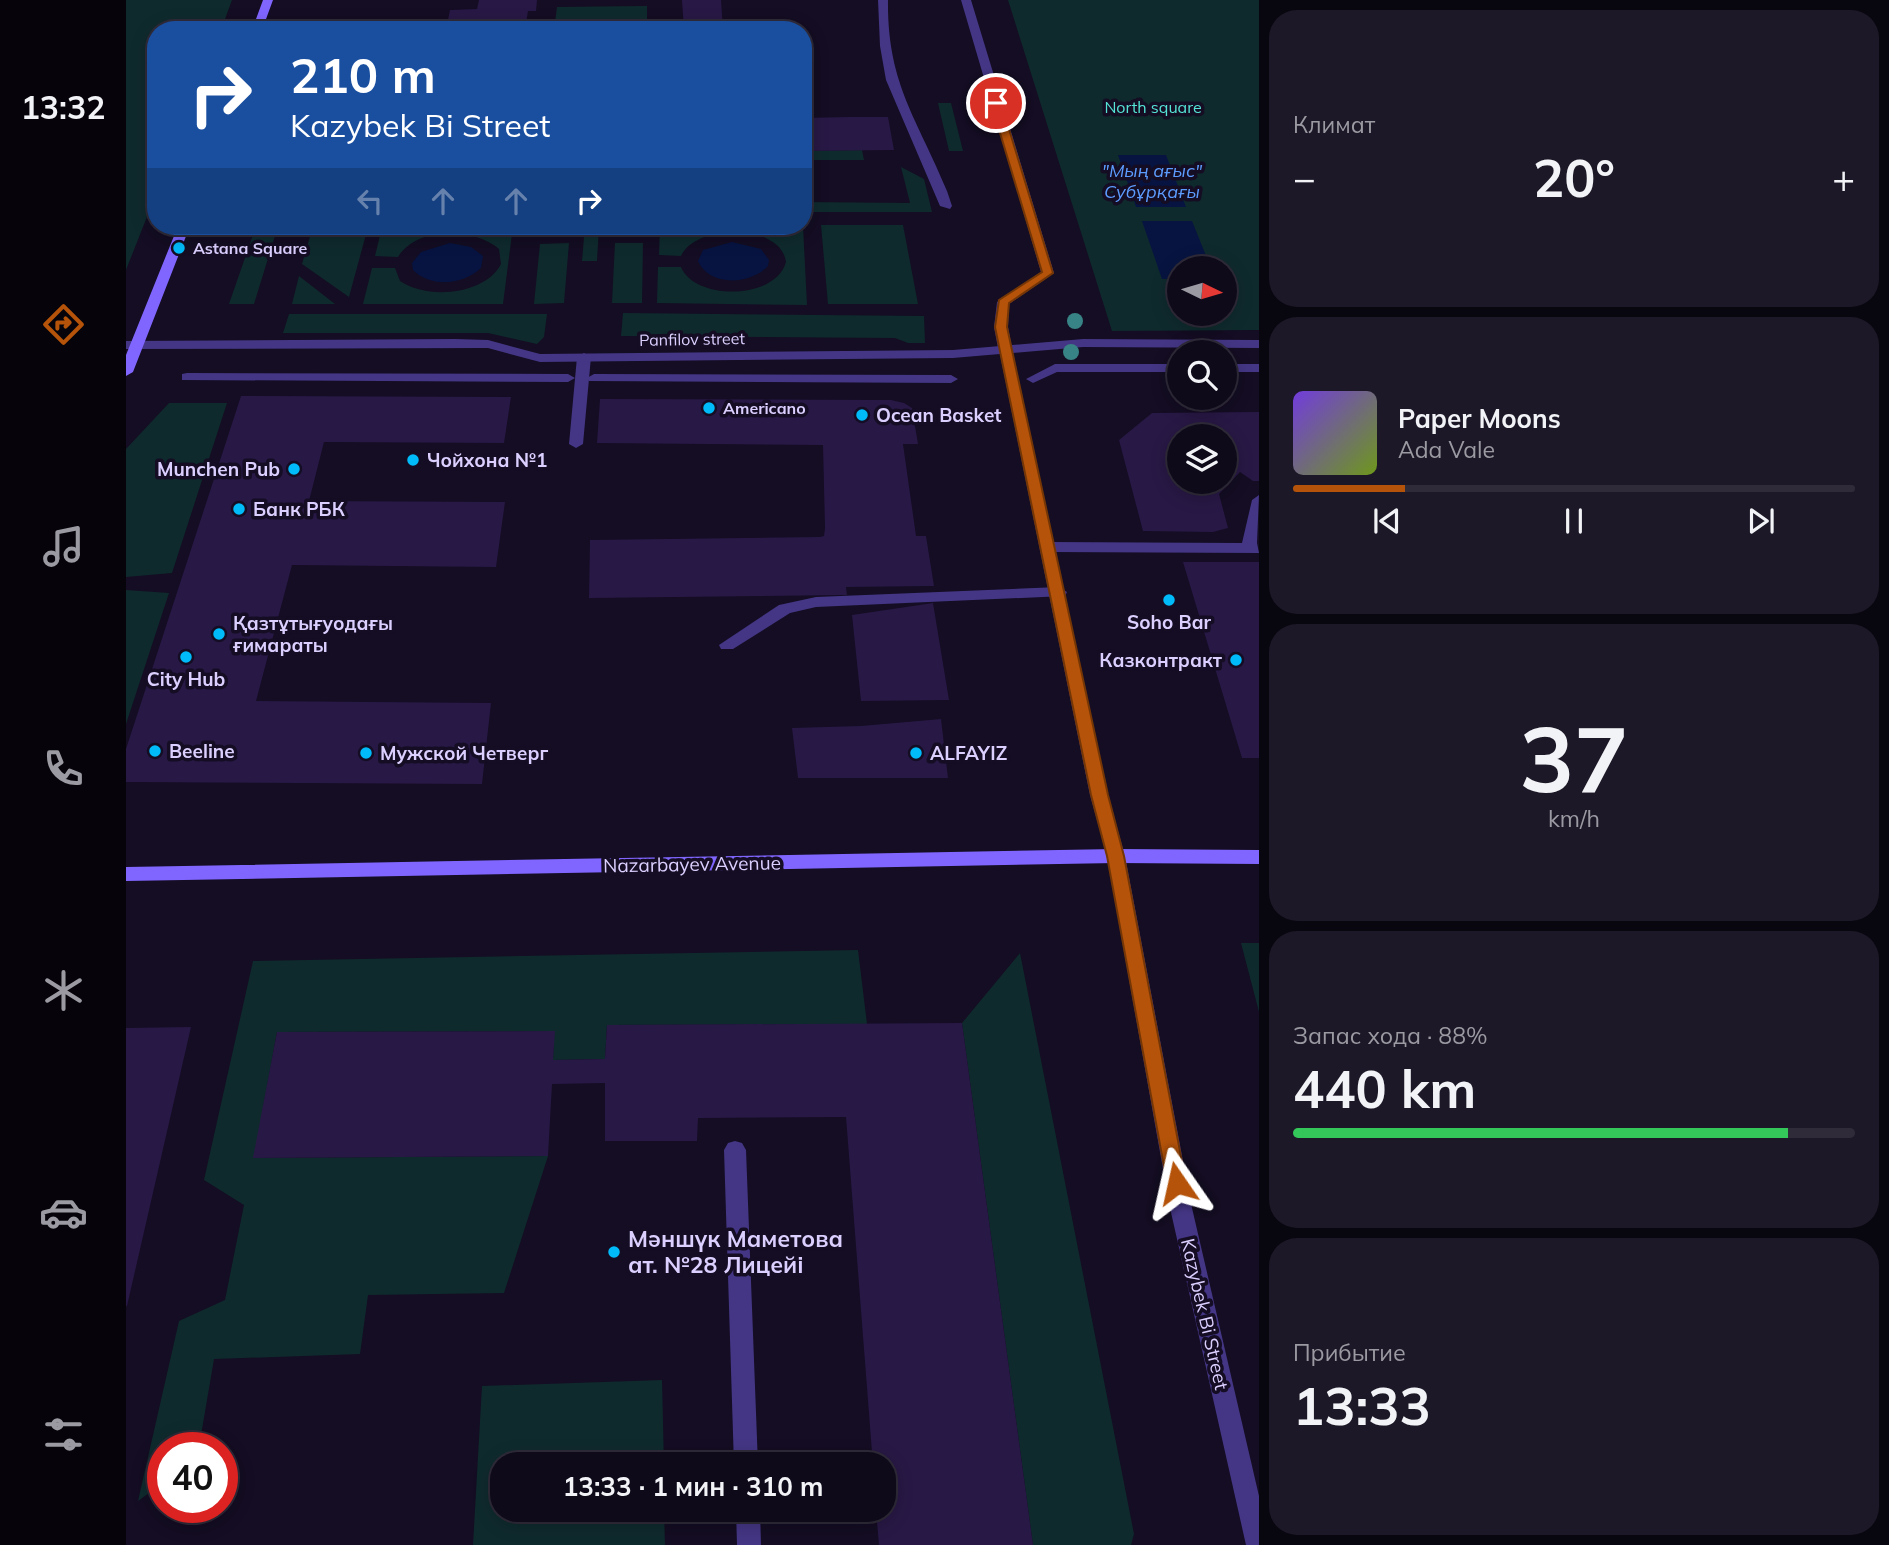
<!DOCTYPE html>
<html lang="ru">
<head>
<meta charset="utf-8">
<style>
	body { margin:0; font-family:Mulish,sans-serif; background:#1d1827; color:#f1f3f6; height:100vh; display:flex; flex-direction:column; font-size:26px; white-space:nowrap }
	* { box-sizing:border-box; margin:0 }
	p { font-size:23px; color:#9b9aa2 }
	.icon { flex:none; width:38px; height:38px; fill:none; stroke:currentColor; stroke-width:2; stroke-linecap:round; stroke-linejoin:round }
	.map { position:relative; flex:1; overflow:hidden }
	.drawer { display:flex; flex-direction:column; gap:10px; padding:10px; background:#08060e; width:630px }
	.drawer>* { flex:none }
	.hud { position:absolute; left:21px; top:21px; width:665px; height:214px; border-radius:28px; box-shadow:0 4px 18px #0003,0 0 0 2px #2f2b39; background:#1a4fa0; color:#fff; overflow:hidden }
	.needle { width:46px; rotate:95deg }
	.controls { position:absolute; left:1041px; top:256px; display:grid; gap:14px }
	.controls a { display:grid; place-items:center; width:70px; height:70px; border-radius:50%; background:#0f0a1a; box-shadow:0 4px 18px #0003,0 0 0 2px #2f2b39; font-size:35px }
	.speed { position:absolute; left:21px; top:1432px; display:flex; gap:14px; font-size:35px; font-weight:700; text-align:center }
	.speed>* { display:grid; place-content:center; width:91px; height:91px; border-radius:50%; background:#0f0a1a; box-shadow:0 4px 18px #0003,0 0 0 2px #2f2b39; line-height:1 }
	.speed .limit { border:10px solid #d22; background:#fff; color:#111 }
	.pin { position:absolute; display:grid; place-items:center; width:60px; height:60px; color:#fff; margin:-30px; border:4px solid #fff; border-radius:50%; box-shadow:0 2px 7px #0007 }
	.me { position:absolute; width:77px; margin:-38px; rotate:349deg; stroke-linejoin:round; filter:drop-shadow(0 0 5px #0008) }
	.turn { display:flex; align-items:center; gap:24px; height:147px; padding:0 28px; font-size:32px }
	.turn .icon { width:91px; height:91px; stroke-width:2.5 }
	.turn b { display:block; font-size:49px; line-height:60px }
	.lanes { display:flex; align-items:center; height:66px; padding:0 28px; background:#0003; justify-content:center; gap:35px; direction:ltr }
	.lanes .off { opacity:.35 }
	.big { font-size:52px; font-weight:700; line-height:1.1 }
	.drawer .widget { flex:1; display:flex; flex-direction:column; justify-content:center; gap:10px; min-width:0; padding:0 24px; border-radius:28px; background:#1d1827 }
	.drawer .dial { align-items:center; gap:0 }
	.dial b { font-size:91px; line-height:1 }
	.song { display:flex; align-items:center; gap:21px }
	.cover { width:84px; height:84px; border-radius:10px; background:linear-gradient(135deg,hsl(260 70% 55%),hsl(80 70% 35%)) }
	.played { height:7px; border-radius:4px; background:linear-gradient(90deg,#b45309 20%,#2f2b39 20%) }
	.keys { display:flex; justify-content:space-around; direction:ltr }
	.heat { display:flex; justify-content:space-between; align-items:center; font-size:38px; direction:ltr }
	.charge { height:10px; border-radius:5px; background:linear-gradient(90deg,#34c759 88%,#2f2b39 0) }
	.trip { position:absolute; left:364px; top:1452px; width:406px; height:70px; border-radius:28px; background:#0f0a1a; box-shadow:0 4px 18px #0003,0 0 0 2px #2f2b39; font-weight:700; line-height:70px; text-align:center }
	main { display:flex; flex:1; min-height:0 }
	.tab-bar { display:flex; flex-direction:column; width:126px; justify-content:space-around; align-items:center; background:#06040a; color:#9b9aa2 }
	.tab-bar .icon { width:49px; height:49px }
	.tab-bar .selected { color:#b45309 }
	.tab-bar b { font-size:32px; color:#f1f3f6 }
	.map>svg:first-child { display:block }
</style>
</head>
<body>
<main>
<nav class="tab-bar">
<b>13:32</b>
<svg class="icon selected" aria-label="directions" viewBox="0 0 24 24"><path d="M12 3l9 9-9 9-9-9zM9 14v-3h6M13 9l2 2-2 2"/></svg>
<svg class="icon" aria-label="music" viewBox="0 0 24 24"><path d="M9 18V5l10-2v13"/><circle cx="6" cy="18" r="3"/><circle cx="16" cy="16" r="3"/></svg>
<svg class="icon" aria-label="phone" viewBox="0 0 24 24"><path d="M5 4h4l2 5-3 2q2 4 5 5l2-3 5 2v4C11 20 4 13 5 4z"/></svg>
<svg class="icon" aria-label="climate" viewBox="0 0 24 24"><path d="M12 3v18M4 7l16 10M4 17L20 7"/></svg>
<svg class="icon" aria-label="car" viewBox="0 0 24 24"><path d="M5 17H2v-5l4-1 3-4h7l3 4 3 1v5h-3M9 17h6M6 11h13"/><circle cx="7" cy="17" r="2"/><circle cx="17" cy="17" r="2"/></svg>
<svg class="icon" aria-label="filters" viewBox="0 0 24 24"><path d="M4 7h16M4 17h16"/><circle cx="9" cy="7" r="2"/><circle cx="15" cy="17" r="2"/></svg>
</nav>
<div class="map">
<svg width="1133" height="1545" viewBox="0 0 1133 1545">
	<rect width="100%" height="100%" fill="#140d23"/>
	<!-- green -->
	<path fill="#0f2a2d" fill-rule="evenodd" d="M0,0H106L95,30H30V194L0,270Z
		M882,0H1133V330L986,331ZM1054,268H1099V313H1054Z
		M521,6V22H429L431,7Z
		M812,103H825L837,151H823Z
		M736,150L738,160H677V151Z
		M775,167L798,179L806,212H677V202L784,203Z
		M695,225H777L792,304H702Z
		M130,226H152L128,304H103Z
		M187,226L242,227L223,297L176,264Z
		M387,226L377,304H237L246,268H269L274,281C301,300 359,295 375,264L373,249C348,227 291,226 272,257L249,256L256,227Z
		M459,226H473L471,261H456Z
		M534,226H677L681,305L531,303L532,267H555C569,301 650,300 660,262C655,223 570,223 555,256L533,255Z
		M443,243L438,303L408,304L414,244Z
		M489,243H517L516,303H486Z
		M173,276L209,304H166Z
		M497,313L798,316L799,343H782L769,338L495,336Z
		M163,314H421L418,337L411,344L362,333H157Z
		M43,403H101L46,573L0,577V449Z
		M0,590L43,593L0,724Z
		M1115,943H1133V1012Z
		M732,950L741,1024L481,1025L479,1059L427,1060L428,1031L151,1032L128,1158L422,1156L378,1293L242,1295L234,1354L88,1359L73,1447H37V1483L12,1501L53,1321L99,1300L118,1205L78,1180L127,961Z
		M894,953L1008,1534L1005,1545H907L836,1023Z
		M536,1380L538,1465H376V1510H538L539,1545H347L356,1386Z"/>
	<!-- water -->
	<path fill="#071441" d="M992,155H1040L1060,207H1010Z
		M1016,221H1066L1085,268H1054L1053,279H1036Z
		M606,242L635,249L643,260L642,266C625,285 583,287 572,261L577,250Z
		M324,243L345,247L357,256L355,268C337,285 305,288 287,270L286,263L295,252Z"/>
	<!-- building -->
	<path fill="#281845" fill-rule="evenodd" d="M353,0H411L410,11H402L399,30H320L324,10L351,9Z
		M556,0H595L597,30H558Z
		M677,38H683L687,72H677Z
		M723,117H762L768,150L677,151V118Z
		M115,396L385,397L378,443L198,442L183,501L379,502L370,567L166,565L130,701L365,703L356,784L0,782V749Z
		M474,399L765,400L778,403L786,408L792,444H777L790,536H800L808,586L720,587L721,595L463,598L464,540L694,537L698,536L699,528L697,445L471,443Z
		M1133,412V481H1127L1114,472L1093,494L1102,528L1087,532L1017,531L993,440L1026,413ZM1054,436H1099V481H1054Z
		M1057,562H1133V758H1116Z
		M807,603L823,700L735,701L726,615Z
		M815,719L822,778H672L666,728L735,726Z
		M836,1023L907,1545H753L750,1510H758V1465H747L720,1117L572,1118L571,1141H479V1083L426,1084L422,1156L127,1158L151,1032L429,1031L427,1060L479,1059L481,1025Z
		M65,1027L1,1306H0V1028Z"/>
	<g fill="none" stroke-linecap="round" stroke-linejoin="round">
		<!-- service -->
		<path fill="#443684" fill-rule="evenodd" d="M752,0H762C761,84 791,118 821,191L826,206L824,209L814,206L760,80L754,46Z
			M835,0H845L928,273L883,304L882,327L886,348L879,352L872,348L868,327L871,302L915,272Z
			M458,353L465,357L457,444L450,448L443,444L451,357Z
			M1133,495L1131,543L1133,553L923,552L915,547L923,542L1116,543L1126,500Z
			M933,587L941,592L939,596L690,607L664,613L607,649H595L593,645L653,605L690,597Z
			M609,1141L616,1143L620,1150L632,1465H608L598,1150L602,1143Z
			M610,1510H634L635,1545H611Z"/>
		<!-- pedestrian -->
		<path fill="#443684" fill-rule="evenodd" d="M929,364H1054V372H931L907,383L900,379Z
			M1099,364H1133V372H1099Z
			M61,373L442,374L449,378L442,382L56,380V374Z
			M468,374L825,375L832,379L825,383L463,381L461,378Z"/>
		<!-- minor -->
		<path fill="#443684" fill-rule="evenodd" d="M957,339L1133,340V348L957,347L887,353L982,795L999,856L996,861H984L981,856L964,795L874,354L827,358L414,362L362,348L0,349V341L329,339L362,340L414,354L827,350Z"/>
		<!-- tertiary -->
		<path fill="#443684" fill-rule="evenodd" d="M990,849L996,851L999,856L1066,1208L1133,1496V1545H1120L1044,1208L981,856L984,851Z"/>
		<!-- secondary -->
		<path fill="#8066ff" fill-rule="evenodd" d="M137,0H147L136,30H126Z
			M52,226H64L7,372L0,376V355Z
			M990,849L1133,850V864L990,863L0,881V867Z"/>
	</g>
	<!-- trees -->
	<g fill="#388385">
		<circle cx="949" cy="321" r="8"/>
		<circle cx="945" cy="352" r="8"/>
	</g>
	<!-- route -->
	<path fill="#b45309" stroke="#753606" stroke-width="2" d="M870,100L875,103L927,273L883,303L881,327L982,795L998,856L1060,1183L1058,1189L1051,1192L1044,1189L1041,1183L981,856L965,795L869,327L873,300L916,272L865,103Z"/>
	<!-- markers -->
	<g fill="#00bbfa" stroke="#140d23" stroke-width="2.5">
		<circle cx="53" cy="248" r="7"/>
		<circle cx="583" cy="408" r="7"/>
		<circle cx="736" cy="415" r="7"/>
		<circle cx="287" cy="460" r="7"/>
		<circle cx="168" cy="469" r="7"/>
		<circle cx="113" cy="509" r="7"/>
		<circle cx="1043" cy="600" r="7"/>
		<circle cx="93" cy="634" r="7"/>
		<circle cx="60" cy="657" r="7"/>
		<circle cx="1110" cy="660" r="7"/>
		<circle cx="29" cy="751" r="7"/>
		<circle cx="240" cy="753" r="7"/>
		<circle cx="790" cy="753" r="7"/>
		<circle cx="488" cy="1252" r="7"/>
	</g>
	<g text-anchor="middle" stroke-width="7" stroke-linejoin="round" paint-order="stroke">
		<!-- far-park labels -->
		<g font-size="16" fill="#55e4d6" stroke="#140d23">
			<text x="1027" y="113">North square</text>
		</g>
		<!-- far-poi labels -->
		<g font-size="16" font-weight="bold" fill="#dbcfff" stroke="#140d23" text-anchor="start">
			<text x="67" y="254">Astana Square</text>
			<text x="597" y="414">Americano</text>
		</g>
		<!-- far-street labels -->
		<g font-size="16" fill="#dbcfff" stroke="#140d23">
			<text transform="translate(566 339) rotate(-1)" y="6">Panfilov street</text>
		</g>
		<!-- far-water labels -->
		<g font-size="18" font-style="italic" fill="#5d9cff" stroke="#140d23">
			<text x="1026" y="177">"Мың ағыс"<tspan x="1026" dy="21">Субұрқағы</tspan></text>
		</g>
		<!-- poi labels -->
		<g font-size="19" font-weight="bold" fill="#dbcfff" stroke="#140d23" text-anchor="start">
			<text x="750" y="422">Ocean Basket</text>
			<text x="301" y="467">Чойхона №1</text>
			<text x="154" y="476" text-anchor="end">Munchen Pub</text>
			<text x="127" y="516">Банк РБК</text>
			<text x="1043" y="629" text-anchor="middle">Soho Bar</text>
			<text x="107" y="630">Қазтұтығуодағы<tspan x="107" dy="22">ғимараты</tspan></text>
			<text x="1096" y="667" text-anchor="end">Казконтракт</text>
			<text x="60" y="686" text-anchor="middle">City Hub</text>
			<text x="43" y="758">Beeline</text>
			<text x="254" y="760">Мужской Четверг</text>
			<text x="804" y="760">ALFAYIZ</text>
		</g>
		<!-- street labels -->
		<g font-size="19" fill="#dbcfff" stroke="#140d23">
			<text transform="translate(566 864) rotate(-1)" y="7">Nazarbayev Avenue</text>
			<text transform="translate(1079 1314) rotate(77)" y="7">Kazybek Bi Street</text>
		</g>
		<!-- near-poi labels -->
		<g font-size="23" font-weight="bold" fill="#dbcfff" stroke="#140d23" text-anchor="start">
			<text x="502" y="1247">Мәншүк Маметова<tspan x="502" dy="26">ат. №28 Лицейі</tspan></text>
		</g>
	</g>
</svg>
<div class="controls">
<a><svg class="needle" viewBox="-14 -14 28 28"><path d="M0-13l5 13h-10z" fill="#e53935"/><path d="M0 13l5-13h-10z" fill="#9b9aa2"/></svg></a>
<a><svg class="icon" aria-label="search" viewBox="0 0 24 24"><circle cx="10" cy="10" r="6"/><path d="M15 15l6 6"/></svg></a>
<a><svg class="icon" aria-label="layers" viewBox="0 0 24 24"><path d="M12 4l9 5-9 5-9-5zM3 14l9 5 9-5"/></svg></a>
</div>
<div class="speed"><div class="limit">40</div></div>
<div class="pin" style="left:870px;top:103px;background:#d93025"><svg class="icon" aria-label="arrive" viewBox="0 0 24 24"><path d="M6 21V4h12l-3 4 3 4H6"/></svg></div>
<svg class="me" style="left:1051px;top:1183px" viewBox="-20 -20 40 40"><path d="M0-17L14 15 0 8-14 15z" fill="#b45309" stroke="#fff" stroke-width="4"/></svg>
<div class="trip">13:33 · 1 мин · 310 m</div>
<div class="hud">
<div class="turn"><svg class="icon" aria-label="right" viewBox="0 0 24 24"><path d="M7 20v-9h11M14 6l5 5-5 5"/></svg><div><b>210 m</b>Kazybek Bi Street</div></div>
<div class="lanes"><svg class="icon off" aria-label="left" viewBox="0 0 24 24"><path d="M17 20v-9H6M10 6l-5 5 5 5"/></svg><svg class="icon off" aria-label="ahead" viewBox="0 0 24 24"><path d="M12 20V5M6 11l6-6 6 6"/></svg><svg class="icon off" aria-label="ahead" viewBox="0 0 24 24"><path d="M12 20V5M6 11l6-6 6 6"/></svg><svg class="icon" aria-label="right" viewBox="0 0 24 24"><path d="M7 20v-9h11M14 6l5 5-5 5"/></svg></div>
</div>
</div>
<section class="drawer">
<div class="widget"><p>Климат</p>
<div class="heat"><a>−</a><b class="big">20°</b><a>+</a></div>
</div>
<div class="widget">
<div class="song"><i class="cover"></i><div><b>Paper Moons</b><p>Ada Vale</p></div></div>
<div class="played"></div>
<div class="keys"><svg class="icon" aria-label="previous" viewBox="0 0 24 24"><path d="M18 5L8 12l10 7zM5 5v14"/></svg><svg class="icon" aria-label="pause" viewBox="0 0 24 24"><path d="M8 5v14M16 5v14"/></svg><svg class="icon" aria-label="next" viewBox="0 0 24 24"><path d="M6 5l10 7-10 7zM19 5v14"/></svg></div>
</div>
<div class="widget dial"><b>37</b><p>km/h</p></div>
<div class="widget"><p>Запас хода · 88%</p><b class="big">440 km</b><div class="charge"></div></div>
<div class="widget"><p>Прибытие</p><b class="big">13:33</b></div>
</section>
</main>
</body>
</html>
